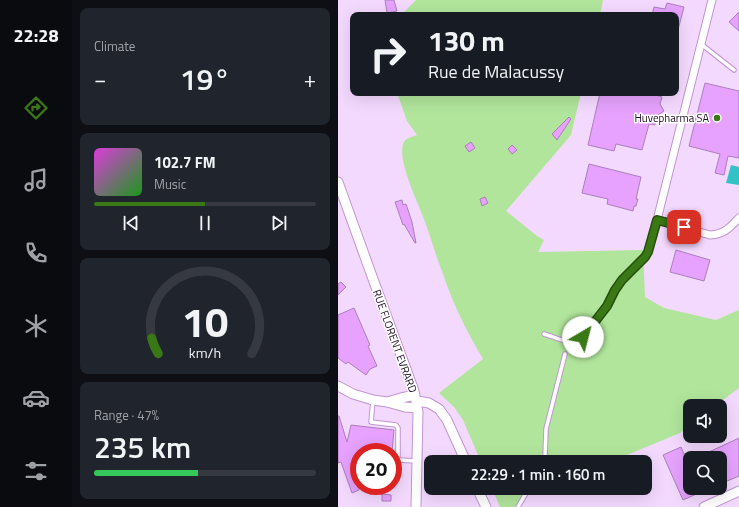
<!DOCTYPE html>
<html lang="en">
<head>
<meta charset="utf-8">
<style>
	body { margin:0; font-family:"Titillium Web",sans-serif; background:#20242c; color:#f1f3f6; height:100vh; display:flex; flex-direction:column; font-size:15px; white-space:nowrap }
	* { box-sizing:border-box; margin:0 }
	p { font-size:13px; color:#9ea1a6 }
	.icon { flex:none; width:22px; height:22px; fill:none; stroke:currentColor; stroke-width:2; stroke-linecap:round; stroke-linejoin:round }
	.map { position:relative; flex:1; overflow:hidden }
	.details { display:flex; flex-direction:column; gap:8px; padding:8px; background:#0d0f14; width:266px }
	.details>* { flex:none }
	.banner { position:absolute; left:12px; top:12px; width:329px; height:84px; border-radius:8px; box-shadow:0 4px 16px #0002; background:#171b24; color:#f1f3f6; overflow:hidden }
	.buttons { position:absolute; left:345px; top:399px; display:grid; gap:8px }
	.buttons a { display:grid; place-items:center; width:44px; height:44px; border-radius:8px; background:#171b24; box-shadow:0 4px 16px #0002; font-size:20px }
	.speed { position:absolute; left:12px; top:443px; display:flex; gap:8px; font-size:20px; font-weight:700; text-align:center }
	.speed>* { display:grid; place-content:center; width:52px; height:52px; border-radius:50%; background:#171b24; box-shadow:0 4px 16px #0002; line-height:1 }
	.speed .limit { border:6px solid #d22; background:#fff; color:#111 }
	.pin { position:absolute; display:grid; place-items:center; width:34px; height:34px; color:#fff; margin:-17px; border-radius:8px; box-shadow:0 2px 6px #0006 }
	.me { position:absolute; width:44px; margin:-22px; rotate:37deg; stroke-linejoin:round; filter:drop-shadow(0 0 3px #0008) }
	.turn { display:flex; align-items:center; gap:14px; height:84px; padding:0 12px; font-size:18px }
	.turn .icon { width:52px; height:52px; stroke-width:2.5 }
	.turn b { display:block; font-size:28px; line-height:34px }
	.big { font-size:30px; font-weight:600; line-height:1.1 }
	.details .card { flex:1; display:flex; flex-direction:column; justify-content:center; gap:6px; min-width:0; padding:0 14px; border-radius:8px; background:#20242c }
	.details .dial { align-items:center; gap:0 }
	.dial svg { height:104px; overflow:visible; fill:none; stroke:#363941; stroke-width:7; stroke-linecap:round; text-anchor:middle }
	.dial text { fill:#f1f3f6; stroke:none }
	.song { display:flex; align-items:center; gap:12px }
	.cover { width:48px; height:48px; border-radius:6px; background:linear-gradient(135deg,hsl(300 70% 55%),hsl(120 70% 35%)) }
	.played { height:4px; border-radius:2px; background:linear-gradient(90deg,#397814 50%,#363941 50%) }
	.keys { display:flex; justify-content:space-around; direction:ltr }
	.heat { display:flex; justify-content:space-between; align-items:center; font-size:22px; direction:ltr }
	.charge { height:6px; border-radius:3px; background:linear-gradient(90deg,#34c759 47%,#363941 0) }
	.trip { position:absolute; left:86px; top:455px; width:228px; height:40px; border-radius:8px; background:#171b24; box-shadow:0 4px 16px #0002; font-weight:600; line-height:40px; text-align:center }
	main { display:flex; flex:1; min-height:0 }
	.tabs { display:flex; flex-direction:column; width:72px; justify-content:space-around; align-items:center; background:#090b0e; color:#9ea1a6 }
	.tabs .icon { width:28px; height:28px }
	.tabs .active { color:#397814 }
	.tabs b { font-size:18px; color:#f1f3f6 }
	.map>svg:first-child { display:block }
</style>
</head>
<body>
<main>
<nav class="tabs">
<b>22:28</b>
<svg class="icon active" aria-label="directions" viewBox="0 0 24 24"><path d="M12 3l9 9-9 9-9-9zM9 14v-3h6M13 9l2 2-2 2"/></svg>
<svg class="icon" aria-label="music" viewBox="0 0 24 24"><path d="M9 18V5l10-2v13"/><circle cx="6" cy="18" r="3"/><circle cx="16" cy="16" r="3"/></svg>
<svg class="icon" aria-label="phone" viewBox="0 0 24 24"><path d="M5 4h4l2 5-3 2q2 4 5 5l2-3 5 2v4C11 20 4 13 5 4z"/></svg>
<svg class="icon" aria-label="climate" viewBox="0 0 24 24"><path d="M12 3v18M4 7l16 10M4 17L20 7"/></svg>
<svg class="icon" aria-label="car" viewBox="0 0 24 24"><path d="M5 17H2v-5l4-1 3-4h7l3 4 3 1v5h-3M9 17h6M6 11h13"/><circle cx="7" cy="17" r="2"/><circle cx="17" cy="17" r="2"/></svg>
<svg class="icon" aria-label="filters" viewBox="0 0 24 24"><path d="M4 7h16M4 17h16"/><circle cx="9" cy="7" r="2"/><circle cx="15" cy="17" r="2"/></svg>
</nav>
<section class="details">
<div class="card"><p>Climate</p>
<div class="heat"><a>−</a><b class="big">19°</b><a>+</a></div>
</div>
<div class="card">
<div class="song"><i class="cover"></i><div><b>102.7 FM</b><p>Music</p></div></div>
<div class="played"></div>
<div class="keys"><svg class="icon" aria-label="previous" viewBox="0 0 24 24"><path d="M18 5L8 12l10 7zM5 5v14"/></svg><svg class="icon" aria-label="pause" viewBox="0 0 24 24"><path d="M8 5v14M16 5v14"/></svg><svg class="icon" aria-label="next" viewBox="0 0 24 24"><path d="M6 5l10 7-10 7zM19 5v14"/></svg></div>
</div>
<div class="card dial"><svg viewBox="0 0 100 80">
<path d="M14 69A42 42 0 1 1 86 69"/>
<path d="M14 69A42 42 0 0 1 9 57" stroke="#397814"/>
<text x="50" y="56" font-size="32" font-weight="700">10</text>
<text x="50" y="72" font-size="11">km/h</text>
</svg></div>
<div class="card"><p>Range · 47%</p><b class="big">235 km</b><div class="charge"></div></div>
</section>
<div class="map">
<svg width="401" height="507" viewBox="0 0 401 507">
	<rect width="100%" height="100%" fill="#f4d9ff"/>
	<!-- green -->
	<path fill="#b1e59b" d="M78,0H265L262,15H63Z
		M59,93H243L233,135L168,211L199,236L206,240L200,252L305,250L307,297L326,308L378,320L401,310V388L377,406H352V425L342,433L272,462H262L203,454L202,462H143L125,420L116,407L101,393L145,359C129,332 115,304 105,274C97,254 92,234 84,214C78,198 60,161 65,144C67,138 73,137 79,135L69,121Z
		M154,488H188L178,507H162Z"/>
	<!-- water -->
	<path fill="#33c2c5" d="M393,165L401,167V185L388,183Z"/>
	<!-- building -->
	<path fill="#e6a2fe" stroke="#aa7fba" d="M47,0H56L59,11L49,13Z
		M329,3L346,7L340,30L338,29V15H314L316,7L327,9Z
		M401,12V31L391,22Z
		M367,83L401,91V158L390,156L386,175L377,173L382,154L351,146Z
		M262,93H318V95L324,97L322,104L326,111L320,115L317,125L311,124L304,150L278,144L276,151L250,145Z
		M231,117L233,119L219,140L214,134Z
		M133,142L137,148L131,152L127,146Z
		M174,145L179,150L174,154L170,149Z
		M251,164L303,177L298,199H300L298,206H296L295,211L269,204L270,199L244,193Z
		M147,197L150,203L144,206L142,199Z
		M64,200L65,205L68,204L74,222L78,243H77L66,224L65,225L57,202Z
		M338,250L372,260L366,281L332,272Z
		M3,282L8,287L0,295V284Z
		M16,308L32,345L30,346L39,366L32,369L28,375L10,362L8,364L0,358V315Z
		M0,416H1L9,442L13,425L56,430L54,452H21V490L14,493L3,462L0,463Z
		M401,438V476L382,484V458H358Z
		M343,447L352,468V488H372L345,500L325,455Z
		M44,494L53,495V501H44Z"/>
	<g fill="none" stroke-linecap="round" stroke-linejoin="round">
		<!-- service casing -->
		<g stroke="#c195d1" stroke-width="5.5">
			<path id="service" d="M363,44L396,70
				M206,334C214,336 228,343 236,342C239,341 242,339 245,337L269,306L277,290L284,280L307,257L310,251L319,220
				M35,401L33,422L58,425L60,428V460L79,461
				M205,462L207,457L208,429L227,354
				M180,507L191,488"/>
		</g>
		<!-- minor casing -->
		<g stroke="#c195d1" stroke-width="9">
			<path id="minor" d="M374,0L319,220L372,235C387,234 391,228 401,218"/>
		</g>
		<!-- tertiary casing -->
		<g stroke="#c195d1" stroke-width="11">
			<path id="tertiary" d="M0,182L31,268L76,391L80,412L78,507
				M0,386L15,394L35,400L49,402L67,407L79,408
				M79,401L91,403L101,409L109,420L128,462
				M49,402L63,398L77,395
				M139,488L148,507
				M366,507L401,491"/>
		</g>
		<!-- service -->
		<use href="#service" stroke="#fff" stroke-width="3.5"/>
		<!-- minor -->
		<use href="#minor" stroke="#fff" stroke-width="7"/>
		<!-- tertiary -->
		<use href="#tertiary" stroke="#fff" stroke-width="9"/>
	</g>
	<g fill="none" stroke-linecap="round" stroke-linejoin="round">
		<!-- route casing -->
		<g stroke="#254e0d" stroke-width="10">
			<path id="route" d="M245,337L269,306L277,290L284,280L307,257L310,252L319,220L346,227"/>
		</g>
		<!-- route -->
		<use href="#route" stroke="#397814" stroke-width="7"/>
	</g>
	<!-- markers -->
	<circle fill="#397814" stroke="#fff" stroke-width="1.5" cx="379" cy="118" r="4"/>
	<g text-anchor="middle" stroke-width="3" stroke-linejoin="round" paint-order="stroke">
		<!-- poi labels -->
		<g font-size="11" fill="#1d0c22" stroke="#fff" text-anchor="end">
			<text x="371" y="122">Huvepharma SA</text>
		</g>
		<!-- street labels -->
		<g font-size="11" fill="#1d0c22" stroke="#fff">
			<text transform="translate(57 341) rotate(70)" y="4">RUE FLORENT EVRARD</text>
		</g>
	</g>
</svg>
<div class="buttons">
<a><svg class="icon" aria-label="sound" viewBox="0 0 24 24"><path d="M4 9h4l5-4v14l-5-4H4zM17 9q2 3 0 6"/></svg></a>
<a><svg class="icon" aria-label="search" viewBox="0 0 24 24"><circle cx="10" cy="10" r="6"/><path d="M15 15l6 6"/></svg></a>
</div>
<div class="speed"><div class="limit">20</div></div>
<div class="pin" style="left:346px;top:227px;background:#d93025"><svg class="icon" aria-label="arrive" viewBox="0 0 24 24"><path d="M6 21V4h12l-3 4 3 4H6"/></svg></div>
<svg class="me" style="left:245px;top:337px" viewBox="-20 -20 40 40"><circle r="19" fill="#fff"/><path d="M0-13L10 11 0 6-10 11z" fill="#397814"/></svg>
<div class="trip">22:29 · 1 min · 160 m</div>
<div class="banner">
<div class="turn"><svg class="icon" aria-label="right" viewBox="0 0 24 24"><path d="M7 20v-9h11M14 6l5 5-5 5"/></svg><div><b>130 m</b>Rue de Malacussy</div></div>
</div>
</div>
</main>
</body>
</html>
